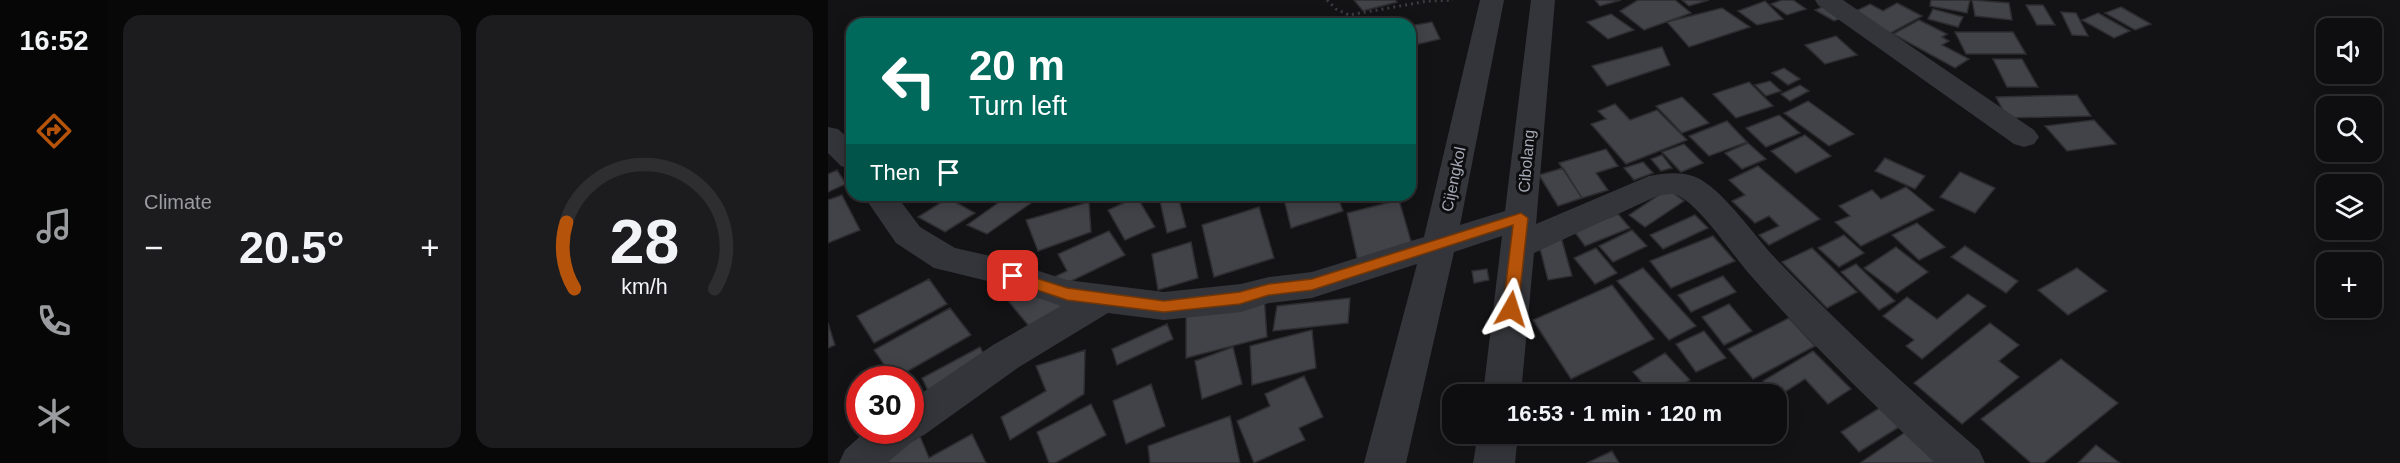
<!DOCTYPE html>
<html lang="en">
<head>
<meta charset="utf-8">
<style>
	body { margin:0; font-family:Helvetica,sans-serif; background:#1c1c1e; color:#f1f3f6; height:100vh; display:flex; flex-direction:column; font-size:22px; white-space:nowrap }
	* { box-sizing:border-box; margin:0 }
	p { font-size:20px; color:#9b9c9f }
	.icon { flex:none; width:33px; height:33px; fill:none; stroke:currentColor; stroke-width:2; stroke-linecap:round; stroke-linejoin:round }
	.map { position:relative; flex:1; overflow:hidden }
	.side { display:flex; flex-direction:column; gap:15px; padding:15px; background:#080809; width:720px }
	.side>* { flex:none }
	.banner { position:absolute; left:18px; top:18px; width:570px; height:183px; border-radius:18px; box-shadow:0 3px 15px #0003,0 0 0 2px #2e2e30; background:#00695c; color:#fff; overflow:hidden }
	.tools { position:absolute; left:1488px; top:18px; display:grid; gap:12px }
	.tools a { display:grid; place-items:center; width:66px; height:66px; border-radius:12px; background:#0e0e10; box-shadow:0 3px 15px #0003,0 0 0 2px #2e2e30; font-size:30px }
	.speed { position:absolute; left:18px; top:366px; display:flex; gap:12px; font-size:30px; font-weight:700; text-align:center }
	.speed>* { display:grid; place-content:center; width:78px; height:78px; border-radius:50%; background:#0e0e10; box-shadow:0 3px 15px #0003,0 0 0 2px #2e2e30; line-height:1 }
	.speed .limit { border:9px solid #d22; background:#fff; color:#111 }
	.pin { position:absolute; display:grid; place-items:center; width:51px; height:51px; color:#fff; margin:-26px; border-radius:12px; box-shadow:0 3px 9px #0006 }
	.me { position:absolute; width:66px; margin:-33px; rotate:6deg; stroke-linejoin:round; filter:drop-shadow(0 0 4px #0008) }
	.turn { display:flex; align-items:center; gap:21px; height:126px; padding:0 24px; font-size:27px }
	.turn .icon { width:78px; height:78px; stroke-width:2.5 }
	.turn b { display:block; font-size:42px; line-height:51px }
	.then { display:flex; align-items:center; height:57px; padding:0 24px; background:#0003; gap:12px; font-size:22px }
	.big { font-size:45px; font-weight:600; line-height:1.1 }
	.side .card { flex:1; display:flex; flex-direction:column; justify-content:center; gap:9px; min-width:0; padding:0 21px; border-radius:18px; background:#1c1c1e }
	.side .dial { align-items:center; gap:0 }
	.dial svg { height:156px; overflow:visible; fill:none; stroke:#2e2e30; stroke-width:7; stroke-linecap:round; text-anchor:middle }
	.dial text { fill:#f1f3f6; stroke:none }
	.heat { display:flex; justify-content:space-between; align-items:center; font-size:33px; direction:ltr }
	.side .tiles { flex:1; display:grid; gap:15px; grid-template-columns:repeat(2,1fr) }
	.trip { position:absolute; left:614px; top:384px; width:345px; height:60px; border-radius:18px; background:#0e0e10; box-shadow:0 3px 15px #0003,0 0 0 2px #2e2e30; font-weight:600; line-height:60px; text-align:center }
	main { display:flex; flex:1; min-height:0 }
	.tab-bar { display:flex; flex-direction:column; width:108px; justify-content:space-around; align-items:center; background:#060606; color:#9b9c9f }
	.tab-bar .icon { width:42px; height:42px }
	.tab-bar .current { color:#b45309 }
	.tab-bar b { font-size:27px; color:#f1f3f6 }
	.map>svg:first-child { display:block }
</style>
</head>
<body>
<main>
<nav class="tab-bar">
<b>16:52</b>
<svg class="icon current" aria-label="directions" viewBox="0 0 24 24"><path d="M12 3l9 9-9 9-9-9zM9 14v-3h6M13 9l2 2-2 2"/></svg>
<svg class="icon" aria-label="music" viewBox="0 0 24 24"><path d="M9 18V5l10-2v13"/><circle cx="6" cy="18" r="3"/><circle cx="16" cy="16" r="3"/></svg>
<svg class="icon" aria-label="phone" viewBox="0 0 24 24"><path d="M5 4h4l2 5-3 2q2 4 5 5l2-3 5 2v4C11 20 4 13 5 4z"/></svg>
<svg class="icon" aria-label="climate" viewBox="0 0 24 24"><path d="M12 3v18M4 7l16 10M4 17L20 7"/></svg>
</nav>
<section class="side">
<div class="tiles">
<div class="card"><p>Climate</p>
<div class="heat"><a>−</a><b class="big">20.5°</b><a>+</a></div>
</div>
<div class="card dial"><svg viewBox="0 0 100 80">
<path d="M14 69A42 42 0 1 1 86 69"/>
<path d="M14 69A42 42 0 0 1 10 35" stroke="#b45309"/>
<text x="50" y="56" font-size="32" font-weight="700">28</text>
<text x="50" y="72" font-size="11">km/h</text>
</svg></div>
</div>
</section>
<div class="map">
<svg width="1572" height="463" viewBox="0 0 1572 463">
	<rect width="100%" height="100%" fill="#131315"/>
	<!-- building -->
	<path fill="#424348" stroke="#2e2d31" stroke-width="1.5" d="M526,0H567L569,2L535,11Z
		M767,0H793L772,6Z
		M810,0H847L863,13L816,30L792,11Z
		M854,0H881L861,6Z
		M954,0H965L978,9L959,15L943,4Z
		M1103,0H1142L1139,13L1102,6Z
		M1144,0L1181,3L1184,20L1147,16Z
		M937,1L955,19L929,25L910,11Z
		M1069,3L1094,16L1059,35L1022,14L1042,4L1055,11Z
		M1001,4L1020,15L1006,21L987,10Z
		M1198,5H1215L1227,25H1209Z
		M1293,7L1323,24L1307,30L1277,13Z
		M894,8L922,27L861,47L839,22Z
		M1105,9L1135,17L1130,27L1100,19Z
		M1233,12L1248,13L1260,36L1244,35Z
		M1270,13L1302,31L1286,38L1254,20Z
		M783,14L806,30L780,39L759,22Z
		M1091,20L1119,34L1114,37L1121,41L1114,45L1141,59L1127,68L1065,34Z
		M604,22L612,39L582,46V26Z
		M1127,32H1185L1198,54H1138Z
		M1008,36L1029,55L997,64L977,45Z
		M834,47L842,65L779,86L764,66Z
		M1165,59H1194L1210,87H1179Z
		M956,68L972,79L960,85L944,73Z
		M942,81L953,91L938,96L927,85Z
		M921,82L945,106L908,118L885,94Z
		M972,85L981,91L962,101L953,94Z
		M1249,95L1263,116L1179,118L1168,97Z
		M854,97L881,123L854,133L828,106Z
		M980,101L1026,134L1001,146L956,113Z
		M787,104L802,120L829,110L859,140L798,164L763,124L778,119L770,111Z
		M951,115L972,133L938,147L918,128Z
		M1266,120L1288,144L1239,151L1217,126Z
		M899,121L919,142L881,156L861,136Z
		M977,135L1003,156L968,173L943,151Z
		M920,143L938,159L914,169L897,153Z
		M856,144L875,163L853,172L834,152Z
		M778,149L790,166L768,173L780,190L754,198L731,163Z
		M834,155L844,168L833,171L823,159Z
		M1057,158L1097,176L1087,189L1047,171Z
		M815,162L825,173L806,180L796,168Z
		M930,166L992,219L941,245L931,235L951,226L941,216L927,223L904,201L917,195L901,180Z
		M735,168L754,198L730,206L711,175Z
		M9,170L18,184L0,192V174Z
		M1132,172L1167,188L1147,213L1112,197Z
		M1078,187L1106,210L1033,246L1007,222L1022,216L1011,206L1044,190L1053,199Z
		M840,189L856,201L817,227L801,215Z
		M14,195L32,230L0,243V200Z
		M181,195L203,203L159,234L139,225Z
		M455,195H509L515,211L463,228Z
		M350,196L358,227L339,233L332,201Z
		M309,197L327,227L297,240L280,210Z
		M120,198L147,213L117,232L90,217Z
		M571,200L585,248L530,262L519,213Z
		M261,202L263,232L210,251L198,220Z
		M431,207L446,258L386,277L374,225Z
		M790,214L802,228L757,246L746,231Z
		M867,215L880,228L835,249L822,235Z
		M1089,223L1117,247L1091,260L1064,235Z
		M804,230L819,246L785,262L771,246Z
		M281,231L297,255L233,286L228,276L239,271L230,254Z
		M1016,235L1036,253L1011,267L990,248Z
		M885,236L907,261L843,288L822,261Z
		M733,237L744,276L720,280L710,241Z
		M363,242L370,278L330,290L324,254Z
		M1137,246L1190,281L1178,293L1123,257Z
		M1068,247L1100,272L1069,293L1036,268Z
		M768,248L789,273L767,284L746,258Z
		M984,248L1029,292L999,308L954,262Z
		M1028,264L1067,301L1051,310L1013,272Z
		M815,268L868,326L841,340L789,281Z
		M1249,268L1279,291L1240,315L1210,290Z
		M659,269L661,280L646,283L644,271Z
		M895,276L908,292L863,312L850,295Z
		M224,278L248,306L205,331L181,302Z
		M101,279L119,304L46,343L29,316Z
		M784,285L826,339L743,379L705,320Z
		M1140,294L1158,306L1094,359L1078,346L1086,340L1055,316L1079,297L1109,319Z
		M436,295L439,337L358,358V314Z
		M522,298L520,323L445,331L449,306Z
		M901,304L924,331L896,345L874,317Z
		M122,308L143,335L66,379L46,350Z
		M961,318L987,346L925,379L900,349Z
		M0,323L7,345L0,348Z
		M1162,323L1191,345L1171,361L1191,377L1134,424L1086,383Z
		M339,324L345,339L289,365L284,349Z
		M484,330L488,368L424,385L422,346Z
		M876,331L898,358L868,372L848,344Z
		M152,347L161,364L102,395L94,378Z
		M405,347L414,384L374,399L367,361Z
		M257,350L256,394L182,440L173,417L218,391L208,366Z
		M985,351L1023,389L1000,404L977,379L949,397L935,381Z
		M837,353L862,380L838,394H824L805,372Z
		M1233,359L1290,403L1216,463H1203L1153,419Z
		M476,376L495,417L471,428L477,440L426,463L409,421L442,406L437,394Z
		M323,384L337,426L298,444L285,401Z
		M263,404L278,435L227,463H221L209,432Z
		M1053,407L1071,427L1031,452L1013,432Z
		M402,416L412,463H322L320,446Z
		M1079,431L1112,463H1032Z
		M144,434L158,463H48L92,436L101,458Z
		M1268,445L1292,463H1250Z
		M784,451L791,463H759Z"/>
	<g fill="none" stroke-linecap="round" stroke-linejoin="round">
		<!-- path -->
		<path stroke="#3a3c41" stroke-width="3" stroke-dasharray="2 4" stroke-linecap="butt" d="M499,0L508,9L521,15L600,1L625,0"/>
		<!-- street -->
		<path fill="#34353a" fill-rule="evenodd" d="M652,0H676L632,225L677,211L703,0H727L708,224L821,176C837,173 854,171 870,178C896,191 928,238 949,260C1013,327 1081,389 1151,450L1157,463H1107C1044,403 982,343 924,277C905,256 874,208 851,196C844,192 836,195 829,196L706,253L693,394H655L674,236L626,252L578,463H536L589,264L484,298L441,303L413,312L336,320L280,313L191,367L96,435L87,439L59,463H11L17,450L39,430H82V401L165,345L233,306L164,282L106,268L68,243L35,195H68L92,227L127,248L167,257L239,280L336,292L413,284L441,277L484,272L596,237Z
			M987,0H1015L1206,130L1211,137L1206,144L1196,147L1186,144L990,5Z
			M0,127L10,129L24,142V169L13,166L0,153Z
			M650,434H690L687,463H645Z"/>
	</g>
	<!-- route -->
	<path fill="#b45309" stroke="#753606" stroke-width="1.5" d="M693,213L700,218L690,309L683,315L675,309L685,225L484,290L441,295L412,304L336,312L239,300L180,280L178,276L185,271L239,288L336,301L412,292L441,284L484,279Z"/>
	<g text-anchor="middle" stroke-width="6" stroke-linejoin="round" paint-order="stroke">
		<!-- street labels -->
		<g font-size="16" fill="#a5a9b5" stroke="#0e0e10">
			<text transform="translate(698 161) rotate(-85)" y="6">Cibolang</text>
			<text transform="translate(625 179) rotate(-78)" y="6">Cijengkol</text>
		</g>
	</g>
</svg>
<div class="tools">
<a><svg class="icon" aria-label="sound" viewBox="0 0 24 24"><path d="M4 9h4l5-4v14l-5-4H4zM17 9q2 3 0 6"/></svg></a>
<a><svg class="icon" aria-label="search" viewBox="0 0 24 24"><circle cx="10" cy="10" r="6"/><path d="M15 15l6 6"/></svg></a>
<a><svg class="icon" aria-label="layers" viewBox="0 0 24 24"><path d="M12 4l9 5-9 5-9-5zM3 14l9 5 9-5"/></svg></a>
<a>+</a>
</div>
<div class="speed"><div class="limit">30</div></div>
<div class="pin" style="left:185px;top:276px;background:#d93025"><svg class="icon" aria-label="arrive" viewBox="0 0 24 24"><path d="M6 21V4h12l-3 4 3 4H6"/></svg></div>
<svg class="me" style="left:683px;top:309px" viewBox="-20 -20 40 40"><path d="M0-17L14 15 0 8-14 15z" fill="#b45309" stroke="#fff" stroke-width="4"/></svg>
<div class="trip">16:53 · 1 min · 120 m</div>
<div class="banner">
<div class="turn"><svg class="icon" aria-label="left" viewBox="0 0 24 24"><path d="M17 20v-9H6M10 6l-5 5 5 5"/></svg><div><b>20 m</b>Turn left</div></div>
<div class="then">Then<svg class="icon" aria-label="arrive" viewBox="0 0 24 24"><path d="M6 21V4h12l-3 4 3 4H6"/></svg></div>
</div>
</div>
</main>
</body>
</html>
